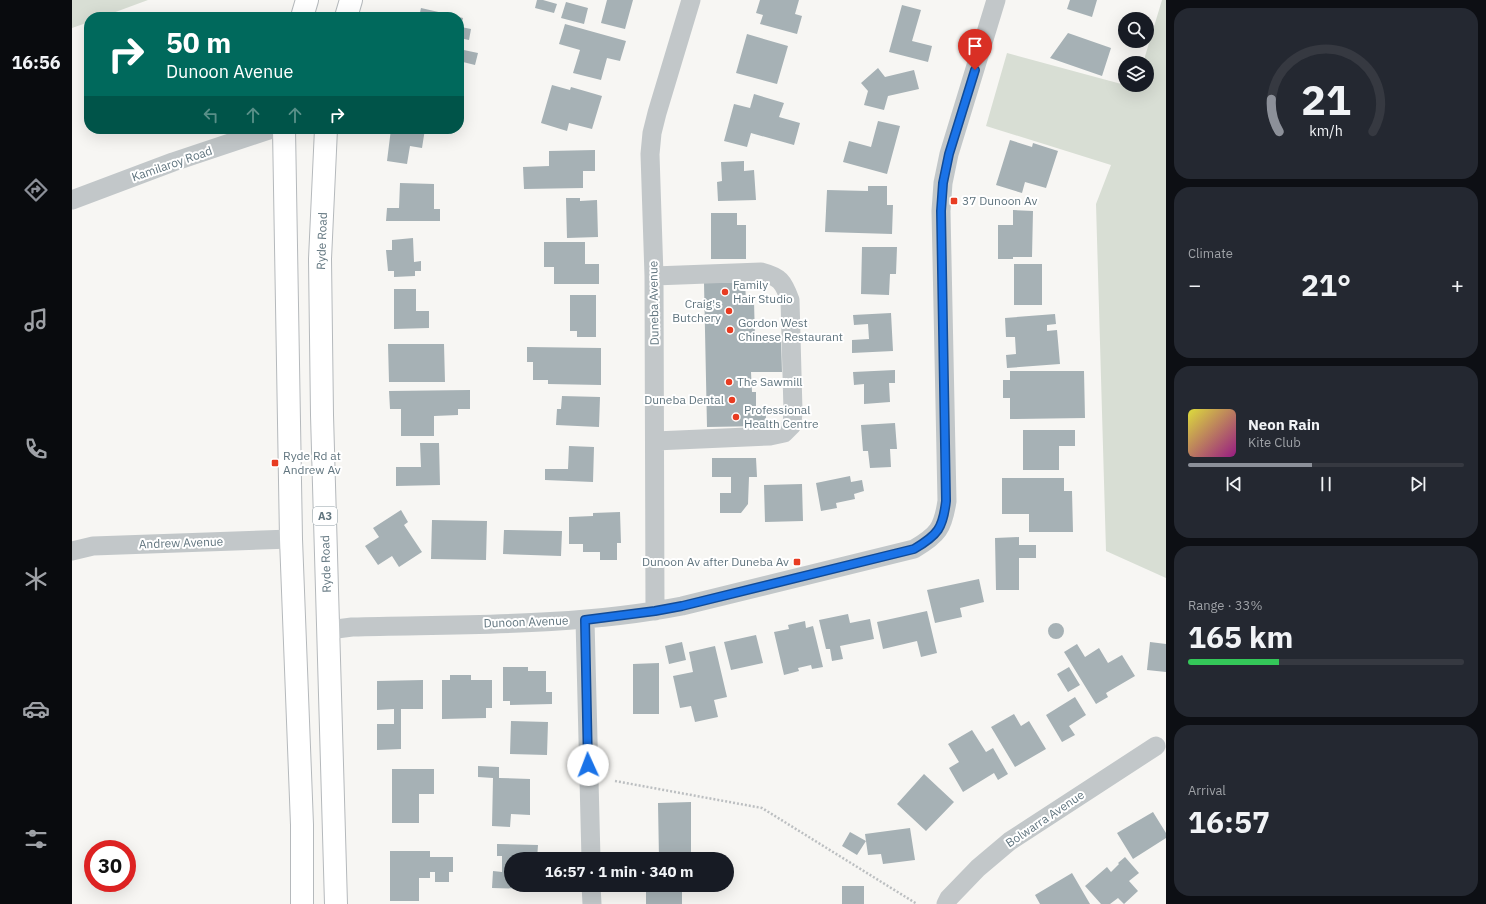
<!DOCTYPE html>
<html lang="en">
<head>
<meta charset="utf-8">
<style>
	body { margin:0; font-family:"IBM Plex Sans",sans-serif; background:#242831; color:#f1f3f6; height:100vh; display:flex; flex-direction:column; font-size:15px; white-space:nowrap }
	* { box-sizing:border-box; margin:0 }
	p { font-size:13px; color:#9ea1a6 }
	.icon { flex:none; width:22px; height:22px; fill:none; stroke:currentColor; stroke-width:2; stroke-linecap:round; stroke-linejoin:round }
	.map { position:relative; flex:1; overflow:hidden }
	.panel { display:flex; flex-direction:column; gap:8px; padding:8px; background:#0d0f14; width:320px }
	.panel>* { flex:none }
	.banner { position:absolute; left:12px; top:12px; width:380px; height:122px; border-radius:16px; box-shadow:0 4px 16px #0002; background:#00695c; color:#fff; overflow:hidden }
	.fabs { position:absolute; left:1046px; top:12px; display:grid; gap:8px }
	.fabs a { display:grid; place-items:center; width:36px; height:36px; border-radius:50%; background:#171b24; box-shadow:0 4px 16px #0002; font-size:20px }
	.speed { position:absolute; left:12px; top:840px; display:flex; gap:8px; font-size:20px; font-weight:700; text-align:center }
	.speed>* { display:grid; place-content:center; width:52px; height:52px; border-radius:50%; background:#171b24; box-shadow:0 4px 16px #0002; line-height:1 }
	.speed .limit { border:6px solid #d22; background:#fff; color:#111 }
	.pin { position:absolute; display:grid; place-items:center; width:34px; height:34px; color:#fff; margin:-41px -17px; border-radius:50% 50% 50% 0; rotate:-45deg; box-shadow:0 0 4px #0007 }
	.pin .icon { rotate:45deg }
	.me { position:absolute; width:44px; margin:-22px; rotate:358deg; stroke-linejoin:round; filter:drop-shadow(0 0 3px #0008) }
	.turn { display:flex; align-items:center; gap:14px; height:84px; padding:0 16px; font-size:18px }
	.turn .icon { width:52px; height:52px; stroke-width:2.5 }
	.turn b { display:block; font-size:28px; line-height:34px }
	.lanes { display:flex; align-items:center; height:38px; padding:0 16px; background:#0003; justify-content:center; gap:20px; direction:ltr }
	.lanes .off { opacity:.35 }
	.big { font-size:30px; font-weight:700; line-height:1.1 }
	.panel .card { flex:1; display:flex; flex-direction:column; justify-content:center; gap:6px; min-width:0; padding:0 14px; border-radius:16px; background:#242831 }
	.panel .dial { align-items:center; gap:0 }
	.dial svg { height:104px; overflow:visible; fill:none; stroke:#363941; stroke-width:7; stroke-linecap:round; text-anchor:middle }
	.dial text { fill:#f1f3f6; stroke:none }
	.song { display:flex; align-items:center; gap:12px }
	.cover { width:48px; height:48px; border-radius:6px; background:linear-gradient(135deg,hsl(60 70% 55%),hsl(310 70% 35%)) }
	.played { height:4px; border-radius:2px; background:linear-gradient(90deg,#8c9099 45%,#363941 45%) }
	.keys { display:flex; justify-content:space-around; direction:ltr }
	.heat { display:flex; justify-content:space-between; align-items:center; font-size:22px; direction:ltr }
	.charge { height:6px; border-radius:3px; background:linear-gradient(90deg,#34c759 33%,#363941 0) }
	.trip { position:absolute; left:432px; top:852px; width:230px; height:40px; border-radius:20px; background:#171b24; box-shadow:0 4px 16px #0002; font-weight:700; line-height:40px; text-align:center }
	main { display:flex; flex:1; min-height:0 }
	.tab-bar { display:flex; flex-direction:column; width:72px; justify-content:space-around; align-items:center; background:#090b0e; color:#9ea1a6 }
	.tab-bar .icon { width:28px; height:28px }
	.tab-bar .active { color:#8c9099 }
	.tab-bar b { font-size:18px; color:#f1f3f6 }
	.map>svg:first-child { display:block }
</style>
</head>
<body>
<main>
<nav class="tab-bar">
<b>16:56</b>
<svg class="icon active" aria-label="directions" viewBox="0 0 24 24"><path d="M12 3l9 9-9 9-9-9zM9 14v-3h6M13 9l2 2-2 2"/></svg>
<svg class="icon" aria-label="music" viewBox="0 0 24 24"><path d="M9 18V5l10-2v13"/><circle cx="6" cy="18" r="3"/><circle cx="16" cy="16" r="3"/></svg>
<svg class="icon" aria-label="phone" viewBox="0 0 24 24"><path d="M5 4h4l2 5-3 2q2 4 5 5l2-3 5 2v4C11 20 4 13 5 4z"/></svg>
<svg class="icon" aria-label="climate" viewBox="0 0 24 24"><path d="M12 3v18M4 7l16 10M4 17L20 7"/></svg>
<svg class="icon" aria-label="car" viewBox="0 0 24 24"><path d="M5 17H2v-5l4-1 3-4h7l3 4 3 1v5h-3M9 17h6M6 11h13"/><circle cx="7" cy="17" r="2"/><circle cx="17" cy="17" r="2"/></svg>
<svg class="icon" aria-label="filters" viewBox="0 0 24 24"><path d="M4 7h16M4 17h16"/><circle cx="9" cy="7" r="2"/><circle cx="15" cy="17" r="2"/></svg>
</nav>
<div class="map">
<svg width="1094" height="904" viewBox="0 0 1094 904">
	<rect width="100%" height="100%" fill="#f7f6f3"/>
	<!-- green -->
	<path fill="#d8ded4" d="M0,0H76L30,17H17V22L0,28Z
		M1090,0H1094V578L1034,551L1024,204L1039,165L914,126L935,53L1053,85L1064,87L1065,85H1075V63H1071Z"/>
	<!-- building -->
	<path fill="#a6b1b5" d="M465,0H471L485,4L482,13L463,8Z
		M535,0H561L553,29L529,23Z
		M688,0H727L723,14L730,16L725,34L688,24L691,15L684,13Z
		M998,0H1025L1020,17L995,9Z
		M494,2L516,8L512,24L489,18Z
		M830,5L849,10L840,41L860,46L856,62L817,52Z
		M349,8L384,16V17H347Z
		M387,17L391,18L389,27L399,29L397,40L387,38Z
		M493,24L554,41L548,61L535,58L529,80L501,73L508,50L487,44Z
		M996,33L1039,48L1030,76L978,58Z
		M675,34L716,46L705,84L664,73Z
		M387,49L406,53L403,65L387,61Z
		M806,68L813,77L842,70L847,89L816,96L812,110L792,105L796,91L789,83Z
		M480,85L498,90L499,87L530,96L520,129L497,123L495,131L469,123Z
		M682,94L712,103L707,117L728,123L722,145L679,133L675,147L652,141L662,104L678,108Z
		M806,121L828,126L815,174L771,162L777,141L799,147Z
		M319,129H353L350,148L338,146L335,164L315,161Z
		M938,140L960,147L961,143L986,151L974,188L953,182L950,193L924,185Z
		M523,150V171H511V188L452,189L451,167L477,166V151Z
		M672,161V171L682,170L684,200L646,201L645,182L650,181L649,162Z
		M328,183L362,184V209H368V221H314L315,208H327Z
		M796,186H815V205H821L820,234L753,232L755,190L796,191Z
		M494,198H508V201L525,200L526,237L495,238Z
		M941,210L961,211L960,257H941V259H926V225H941Z
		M639,213H665V225H674V259H639Z
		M341,238L342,262L349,261V271H343V276L322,277V271H316L314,250H320V240Z
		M472,242H513V264H527V284H482V267H472Z
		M790,247H825L824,274H818L817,295L789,294Z
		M942,264H970V305H942Z
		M673,282L674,301H682L683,339L709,338L710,372H679L680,392H684V407H694V426L635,427L632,283Z
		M322,289H344V311H357V328L322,329Z
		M498,295H524V337H505V331H498Z
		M819,313L821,351L780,353V340L797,339L796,324L782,325L781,315Z
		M983,314L984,324L975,325V331L985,330L988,364L935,368L934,355L944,354L943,337H934L933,318Z
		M316,344H372L373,382H317Z
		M455,347L529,348V385L476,384V380H461V362H455Z
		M823,370V383H817L818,402L792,404V384L782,385L781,372Z
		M938,371H1012L1013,418L938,419V398H931V380H938Z
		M398,390V409H386V415L362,416V436H329V409H318L317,391Z
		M490,396L528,397L527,427L484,425L485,409H489Z
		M823,423L825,449H818L819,467L798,468L796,451H791L789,425Z
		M951,430H1003V446H987V470H951Z
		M348,443H367L368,485L324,486V467H349Z
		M497,446L522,447L521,482L473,480V469H496Z
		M640,458H684L685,477H677L676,504L669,513H648V493H659V477H640Z
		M778,476L779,482L790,480L792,491L782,494L783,499L764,503L765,508L749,511L744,483Z
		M930,478H992V491H1000L1001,532H957V514H930Z
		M730,484L731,521L693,522L692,485Z
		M329,510L336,522L332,525L350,552L327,567L320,556L306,565L293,546L307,537L301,528Z
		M548,512L549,543H545V560H528V552H511V544H497V517L521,516V513Z
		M360,520L415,521L414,560L359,559Z
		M432,530L490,531L489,556L431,554Z
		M947,537V545H964V558H947V590H924L923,538Z
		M907,579L912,602L888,608L890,617L863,623L855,590Z
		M855,611L865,653L849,657L845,641L811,649L805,622Z
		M776,614L778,623L798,619L802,639L768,646L771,659L760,661L758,649H754L747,620Z
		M733,621L734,628L741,626L751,667L740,669L739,665L726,668L727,671L712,675L702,632L717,629L716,625Z
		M976 631a8 8 0 1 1 16 0a8 8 0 1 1-16 0Z
		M684,635L691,663L659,670L652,642Z
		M610,642L614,660L597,664L593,646Z
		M1078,642L1094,644V672L1075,670Z
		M1005,644L1013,657L1027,648L1036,663L1050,655L1063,676L1034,693L1036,697L1024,704L992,652Z
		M643,646L655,697L642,700L646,717L623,722L619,706L608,708L601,676L621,672L617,652Z
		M587,663V714H561V664Z
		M431,667H456V671H474V692H480V704L438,705V701H431Z
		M997,667L1008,685L996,692L985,674Z
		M378,675H399V680H420V708H414V718L370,719V680H378Z
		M351,680V709H329V749L305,750V724H322V709L305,710V681Z
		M1003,697L1014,715L997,726L1003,735L990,742L974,715Z
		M942,714L949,726L957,721L974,749L943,767L919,727Z
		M439,721L476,722L475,755L438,754Z
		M900,730L914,752L921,748L936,774L926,780L922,773L891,792L877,768L887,762L876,744Z
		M406,766L427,767V778L458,779V815L439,814L438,827L420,826L421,778L406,777Z
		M320,769H362V794H347V823H320Z
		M852,774L882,802L854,831L825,804Z
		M619,802V859H587L586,803Z
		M1081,812L1094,833V838L1061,859L1045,833Z
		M838,828L843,860L811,864L809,854L796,855L793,834Z
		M778,832L794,841L785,855L770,846Z
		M425,844L466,845L465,859H439V885H465V889L420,888L421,871L430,872V856H425Z
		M318,851H358V857H381V872H377V882H363V872H358V878H347V901H318Z
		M1053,857L1067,873L1057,881L1066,891L1052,904L1046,898L1038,904H1029L1013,886L1035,867L1039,872L1047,864L1046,863Z
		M1000,873L1018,904H968L963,895Z
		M574,885H610V904H574Z
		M770,886H792V904H770Z"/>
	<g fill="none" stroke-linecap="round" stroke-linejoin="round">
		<!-- highway casing -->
		<g stroke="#b5b9bc" stroke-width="24">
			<path id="highway" d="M230,17L235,0
				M274,17L279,0
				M212,129L219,539L230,825V904
				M254,129L248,259L250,415L264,904"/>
		</g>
		<!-- path -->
		<path stroke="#bcbfc1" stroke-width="2.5" stroke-dasharray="2 2" stroke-linecap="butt" d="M543,781L690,808L845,904"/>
		<!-- minor -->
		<path stroke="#c2c7c9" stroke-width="19" d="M0,200L101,162L200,129
			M582,276L689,272C708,277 711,281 718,300L721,411L720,425L712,433L698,436L583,441
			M0,551L21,546L219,539
			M583,611L582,276L578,154L580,133L585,113L619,0
			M513,620L519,859
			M257,630L280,627C390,624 502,627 610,606L842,549C866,535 871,528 875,501L869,211L871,183L877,154L924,0
			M519,885L520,904
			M874,904L877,898L906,868L938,841L1084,746"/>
		<!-- highway -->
		<use href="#highway" stroke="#fff" stroke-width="22"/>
	</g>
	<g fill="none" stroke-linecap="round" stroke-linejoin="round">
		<!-- route casing -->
		<g stroke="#114b97" stroke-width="10">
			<path id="route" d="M516,765L513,620L583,611L610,606L842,549C866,535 871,528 874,501L869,211L871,183L877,154L903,70"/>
		</g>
		<!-- route -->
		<use href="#route" stroke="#1a73e8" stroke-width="7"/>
	</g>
	<!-- markers -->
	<g fill="#e83c22" stroke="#fff" stroke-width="1.5">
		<rect x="878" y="197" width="8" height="8" rx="2"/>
		<circle cx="653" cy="292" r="4"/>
		<circle cx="657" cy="311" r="4"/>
		<circle cx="658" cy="330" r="4"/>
		<circle cx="657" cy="382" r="4"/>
		<circle cx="660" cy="400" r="4"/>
		<circle cx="664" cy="417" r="4"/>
		<rect x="199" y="459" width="8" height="8" rx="2"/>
		<rect x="721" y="558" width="8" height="8" rx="2"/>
	</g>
	<g text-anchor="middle" stroke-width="4" stroke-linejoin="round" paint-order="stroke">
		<!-- shield labels -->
		<rect fill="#fff" stroke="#909ea5" stroke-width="1" x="241" y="507" width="24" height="18" rx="3"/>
		<g font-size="11" font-weight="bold" fill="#61757f">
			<text x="253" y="520">A3</text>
		</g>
		<!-- street labels -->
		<g font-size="12" fill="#61757f" stroke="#fff">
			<text transform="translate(100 164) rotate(-19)" y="4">Kamilaroy Road</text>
			<text transform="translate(250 241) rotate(-88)" y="4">Ryde Road</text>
			<text transform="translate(582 303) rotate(-91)" y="4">Duneba Avenue</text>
			<text transform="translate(109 543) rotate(-2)" y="4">Andrew Avenue</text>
			<text transform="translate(254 564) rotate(-92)" y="4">Ryde Road</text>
			<text transform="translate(454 622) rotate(-2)" y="4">Dunoon Avenue</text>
			<text transform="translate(973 819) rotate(-34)" y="4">Bolwarra Avenue</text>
		</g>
		<!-- poi labels -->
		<g font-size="12" fill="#61757f" stroke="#fff" text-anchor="start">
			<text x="890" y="205">37 Dunoon Av</text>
			<text x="661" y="289">Family<tspan x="661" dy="14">Hair Studio</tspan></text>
			<text x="649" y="308" text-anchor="end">Craig's<tspan x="649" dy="14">Butchery</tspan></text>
			<text x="666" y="327">Gordon West<tspan x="666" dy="14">Chinese Restaurant</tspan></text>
			<text x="665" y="386">The Sawmill</text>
			<text x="652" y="404" text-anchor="end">Duneba Dental</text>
			<text x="672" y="414">Professional<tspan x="672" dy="14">Health Centre</tspan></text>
			<text x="211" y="460">Ryde Rd at<tspan x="211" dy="14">Andrew Av</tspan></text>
			<text x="717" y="566" text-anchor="end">Dunoon Av after Duneba Av</text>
		</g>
	</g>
</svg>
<div class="fabs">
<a><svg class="icon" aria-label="search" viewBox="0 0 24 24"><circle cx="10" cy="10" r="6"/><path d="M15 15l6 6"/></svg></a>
<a><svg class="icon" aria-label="layers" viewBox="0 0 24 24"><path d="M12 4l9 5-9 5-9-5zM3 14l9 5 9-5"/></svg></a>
</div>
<div class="speed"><div class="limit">30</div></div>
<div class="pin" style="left:903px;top:70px;background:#d93025"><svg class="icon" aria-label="arrive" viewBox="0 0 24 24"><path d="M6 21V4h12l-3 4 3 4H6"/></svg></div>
<svg class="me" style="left:516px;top:765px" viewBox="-20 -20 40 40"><circle r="19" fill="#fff"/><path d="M0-13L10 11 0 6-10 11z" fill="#1a73e8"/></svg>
<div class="trip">16:57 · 1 min · 340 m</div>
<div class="banner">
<div class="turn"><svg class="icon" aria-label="right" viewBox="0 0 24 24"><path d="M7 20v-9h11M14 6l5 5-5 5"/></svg><div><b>50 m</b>Dunoon Avenue</div></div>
<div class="lanes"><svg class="icon off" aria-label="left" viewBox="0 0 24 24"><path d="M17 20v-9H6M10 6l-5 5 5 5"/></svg><svg class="icon off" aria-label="ahead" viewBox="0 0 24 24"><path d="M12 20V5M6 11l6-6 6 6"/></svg><svg class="icon off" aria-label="ahead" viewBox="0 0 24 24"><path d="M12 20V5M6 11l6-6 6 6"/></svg><svg class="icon" aria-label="right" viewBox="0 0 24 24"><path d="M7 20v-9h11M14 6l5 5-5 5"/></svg></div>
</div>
</div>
<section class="panel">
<div class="card dial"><svg viewBox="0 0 100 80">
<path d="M14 69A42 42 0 1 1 86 69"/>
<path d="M14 69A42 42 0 0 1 8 44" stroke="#8c9099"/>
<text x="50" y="56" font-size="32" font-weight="700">21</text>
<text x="50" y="72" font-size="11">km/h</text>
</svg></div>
<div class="card"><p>Climate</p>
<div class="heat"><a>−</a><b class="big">21°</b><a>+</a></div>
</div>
<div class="card">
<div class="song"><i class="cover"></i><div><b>Neon Rain</b><p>Kite Club</p></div></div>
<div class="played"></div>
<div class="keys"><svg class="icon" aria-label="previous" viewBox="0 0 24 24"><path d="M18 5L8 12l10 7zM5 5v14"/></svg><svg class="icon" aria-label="pause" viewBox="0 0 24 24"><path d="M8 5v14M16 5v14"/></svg><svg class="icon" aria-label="next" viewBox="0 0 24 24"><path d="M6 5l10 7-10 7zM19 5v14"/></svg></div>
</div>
<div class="card"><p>Range · 33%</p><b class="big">165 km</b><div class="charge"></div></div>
<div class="card"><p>Arrival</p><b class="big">16:57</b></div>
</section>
</main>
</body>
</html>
